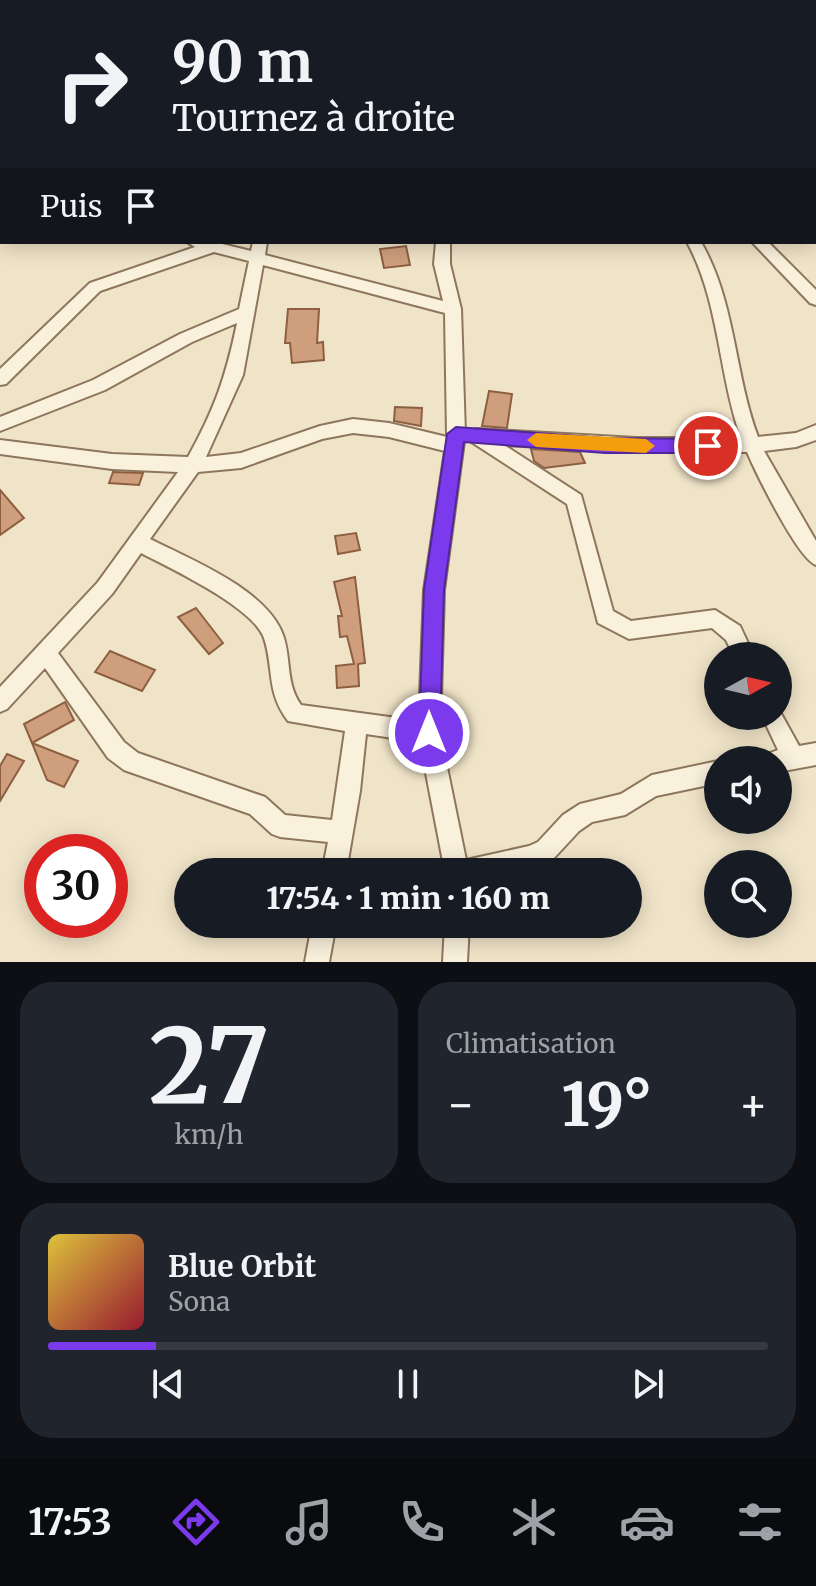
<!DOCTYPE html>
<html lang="fr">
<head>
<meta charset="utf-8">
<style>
	body { margin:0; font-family:Merriweather,serif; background:#20242c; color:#f1f3f6; height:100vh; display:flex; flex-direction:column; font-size:30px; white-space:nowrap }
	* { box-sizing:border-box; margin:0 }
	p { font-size:26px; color:#9ea1a6 }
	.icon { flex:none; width:44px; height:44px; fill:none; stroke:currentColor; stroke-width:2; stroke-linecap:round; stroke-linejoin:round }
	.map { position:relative; height:962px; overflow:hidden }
	.side { display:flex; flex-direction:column; gap:20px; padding:20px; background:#0d0f14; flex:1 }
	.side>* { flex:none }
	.banner { position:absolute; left:0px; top:0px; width:816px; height:244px; box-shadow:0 4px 20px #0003; background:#171b24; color:#f1f3f6; overflow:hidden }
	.needle { width:52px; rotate:82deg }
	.controls { position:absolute; left:704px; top:642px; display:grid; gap:16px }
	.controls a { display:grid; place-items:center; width:88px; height:88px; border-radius:50%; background:#171b24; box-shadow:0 4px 20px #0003; font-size:40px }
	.speed { position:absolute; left:24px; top:834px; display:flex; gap:16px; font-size:40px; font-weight:700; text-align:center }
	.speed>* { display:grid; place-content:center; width:104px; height:104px; border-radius:50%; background:#171b24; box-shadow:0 4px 20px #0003; line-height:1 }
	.speed .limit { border:12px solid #d22; background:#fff; color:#111 }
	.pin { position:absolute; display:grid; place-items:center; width:68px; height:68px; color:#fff; margin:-34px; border:4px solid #fff; border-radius:50%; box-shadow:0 2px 8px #0007 }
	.me { position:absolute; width:88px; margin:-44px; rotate:0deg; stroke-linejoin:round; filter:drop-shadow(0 0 6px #0008) }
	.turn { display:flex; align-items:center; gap:28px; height:168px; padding:0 40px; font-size:36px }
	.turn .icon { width:104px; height:104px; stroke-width:2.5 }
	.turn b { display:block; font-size:56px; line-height:68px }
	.then { display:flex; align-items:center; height:76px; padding:0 40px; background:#0003; gap:16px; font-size:30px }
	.big { font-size:60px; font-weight:800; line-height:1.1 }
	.side .tile { flex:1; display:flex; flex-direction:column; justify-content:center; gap:12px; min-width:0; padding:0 28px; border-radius:32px; background:#20242c }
	.side .dial { align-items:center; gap:0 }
	.dial b { font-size:104px; line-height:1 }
	.song { display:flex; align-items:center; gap:24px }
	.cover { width:96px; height:96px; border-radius:12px; background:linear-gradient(135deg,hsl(50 70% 55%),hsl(350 70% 35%)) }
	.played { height:8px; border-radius:4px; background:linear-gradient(90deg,#7c3aed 15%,#363941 15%) }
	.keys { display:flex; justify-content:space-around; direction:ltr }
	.heat { display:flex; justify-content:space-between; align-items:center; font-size:44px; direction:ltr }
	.side .tiles { flex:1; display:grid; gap:20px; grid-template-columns:1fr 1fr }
	.tile:last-child { grid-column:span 2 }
	.trip { position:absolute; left:174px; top:858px; width:468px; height:80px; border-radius:40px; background:#171b24; box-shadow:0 4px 20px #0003; font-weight:800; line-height:80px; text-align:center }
	.tab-bar { display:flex; height:128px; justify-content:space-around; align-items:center; background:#090b0e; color:#9ea1a6 }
	.tab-bar .icon { width:56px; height:56px }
	.tab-bar .selected { color:#7c3aed }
	.tab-bar b { font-size:36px; color:#f1f3f6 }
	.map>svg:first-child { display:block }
</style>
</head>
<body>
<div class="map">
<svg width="816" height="962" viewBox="0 0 816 962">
	<rect width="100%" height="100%" fill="#f0e4c8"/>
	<!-- building -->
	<path fill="#cf9f7d" stroke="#8d5f41" stroke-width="2" d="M406,246L410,265L384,268L380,249Z
		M288,309H319L317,343L323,342L324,360L292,363L290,343H285Z
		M489,391L512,394L507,428L482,426Z
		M395,407L422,408L421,426L394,421Z
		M531,449L580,452L585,463L544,468L534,461Z
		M113,472L143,473L139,485L109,483Z
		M0,490L24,518L0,535Z
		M356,533L360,550L338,554L335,536Z
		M355,577L365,663L358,664L359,686L337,688L336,666L354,664L347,636L340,637L338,616H342L334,582Z
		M196,608L223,643L209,654L178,617Z
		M110,651L155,670L142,691L95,672Z
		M65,702L74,720L32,743L24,724Z
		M32,743L78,761L64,787L47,780Z
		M7,754L24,761L0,801V766Z"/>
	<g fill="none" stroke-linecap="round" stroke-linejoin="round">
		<!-- minor casing -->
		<g stroke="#8d765c" stroke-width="4">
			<path id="minor" d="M51,0H69L71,2H53Z
				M305,0H317V2H305Z
				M368,0H386L388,2H370Z
				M447,0H459V2H447Z
				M495,0H507L509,2H497Z
				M816,80V89L814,90V81Z
				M814,168L816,169V180L814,179Z
				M0,179L2,180V190L0,189Z
				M187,242H214L251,251L253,242H267L265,255L443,301L434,264L436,242H450V264L461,309L465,434L444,590L440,733L466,860L529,846L538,842L563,815L580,804L621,794L652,775L718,761V783L656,796L625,815L592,822L579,831L554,858L531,868L515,872H445L420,742L366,734L360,791L346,872H322L328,842L280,837L272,834L250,814L124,770L108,758L45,668L7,709L0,712V687L98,582L178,472L112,469L0,454V440L112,454L188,457C214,410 226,377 237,323L192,342L105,390L0,431V417L93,380L180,334L239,309L249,261L214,252L100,291L6,384L0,385V369L90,283L195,247ZM263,265L445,313L447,437L389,423L353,419L320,426L241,453L206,457L243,375ZM353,433L389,437L445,451L424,590L419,721L301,705C286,684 291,661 284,638C270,591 192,560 150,539L198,472L241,468L322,439ZM141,553C170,568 253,607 264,638C274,668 266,692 288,721L345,731L332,820L285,815L265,797L138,753L124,742L58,653L112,594Z
				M687,242H701C736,303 734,373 758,437L796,433L816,425V440L796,447L764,451L816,541V565C798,559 756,473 747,452H636L504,445L581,495L613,611L631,621L715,610L740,626L754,656H734L726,640L712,628L629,639L598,623L567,504L470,441L467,436L470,431L477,429L636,438H741C718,373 720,303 687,242Z
				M752,242H768L816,290V305L810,303Z
				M778,708L799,746L816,743V765L778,772V760H768L770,753L778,750L762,716H778Z
				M312,924H336L329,962H305Z
				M445,924H469L467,962H443Z"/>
		</g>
		<!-- minor -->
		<use href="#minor" fill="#faf1dc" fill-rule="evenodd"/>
	</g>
	<!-- route -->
	<path fill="#7c3aed" stroke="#51269a" stroke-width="2" d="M456,427L605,438L708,439L717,446L708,453H605L464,442L444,590L440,733L437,740L429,743L422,740L419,733L424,590L447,434Z"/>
	<!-- slow -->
	<path fill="#f59e0b" d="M536,433L646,439L655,446L646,453L536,447L527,440Z"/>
</svg>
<div class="controls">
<a><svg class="needle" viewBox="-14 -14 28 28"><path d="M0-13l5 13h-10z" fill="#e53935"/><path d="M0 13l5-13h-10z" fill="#9ea1a6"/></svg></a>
<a><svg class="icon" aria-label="sound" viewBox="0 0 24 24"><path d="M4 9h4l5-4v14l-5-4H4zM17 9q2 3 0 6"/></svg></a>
<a><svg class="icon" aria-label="search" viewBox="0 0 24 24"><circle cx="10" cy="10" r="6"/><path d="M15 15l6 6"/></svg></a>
</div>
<div class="speed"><div class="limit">30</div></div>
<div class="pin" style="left:708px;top:446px;background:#d93025"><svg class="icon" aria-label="arrive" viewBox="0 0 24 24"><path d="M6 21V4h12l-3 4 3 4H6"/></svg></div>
<svg class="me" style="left:429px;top:733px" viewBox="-20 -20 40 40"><circle r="17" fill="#7c3aed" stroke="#fff" stroke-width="3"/><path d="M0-11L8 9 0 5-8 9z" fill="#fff"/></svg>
<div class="trip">17:54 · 1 min · 160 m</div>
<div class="banner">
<div class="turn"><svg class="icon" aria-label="right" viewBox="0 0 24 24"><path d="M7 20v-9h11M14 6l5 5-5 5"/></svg><div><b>90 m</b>Tournez à droite</div></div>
<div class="then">Puis<svg class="icon" aria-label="arrive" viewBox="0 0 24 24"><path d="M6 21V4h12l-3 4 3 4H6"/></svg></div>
</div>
</div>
<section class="side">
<div class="tiles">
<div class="tile dial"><b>27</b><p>km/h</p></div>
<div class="tile"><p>Climatisation</p>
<div class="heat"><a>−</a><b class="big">19°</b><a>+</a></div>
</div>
<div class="tile">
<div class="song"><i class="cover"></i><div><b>Blue Orbit</b><p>Sona</p></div></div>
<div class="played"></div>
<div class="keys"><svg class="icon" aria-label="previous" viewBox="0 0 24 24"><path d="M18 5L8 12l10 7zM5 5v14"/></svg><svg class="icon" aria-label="pause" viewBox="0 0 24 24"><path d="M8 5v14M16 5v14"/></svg><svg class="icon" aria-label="next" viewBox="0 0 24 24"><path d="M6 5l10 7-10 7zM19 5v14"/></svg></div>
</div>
</div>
</section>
<nav class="tab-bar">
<b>17:53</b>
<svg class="icon selected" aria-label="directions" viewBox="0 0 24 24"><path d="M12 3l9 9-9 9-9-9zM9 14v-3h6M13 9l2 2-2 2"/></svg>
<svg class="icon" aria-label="music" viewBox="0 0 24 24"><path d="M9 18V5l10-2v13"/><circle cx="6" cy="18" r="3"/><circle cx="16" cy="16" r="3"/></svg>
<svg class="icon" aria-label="phone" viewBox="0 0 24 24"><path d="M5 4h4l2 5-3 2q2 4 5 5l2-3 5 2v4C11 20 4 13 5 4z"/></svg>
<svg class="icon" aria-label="climate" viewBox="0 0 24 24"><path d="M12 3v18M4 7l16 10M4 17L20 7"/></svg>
<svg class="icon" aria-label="car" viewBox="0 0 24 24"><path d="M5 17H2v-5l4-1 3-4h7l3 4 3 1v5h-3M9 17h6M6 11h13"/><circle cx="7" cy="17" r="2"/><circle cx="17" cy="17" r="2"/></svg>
<svg class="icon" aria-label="filters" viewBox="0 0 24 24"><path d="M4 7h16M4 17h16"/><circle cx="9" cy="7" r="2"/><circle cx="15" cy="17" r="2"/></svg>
</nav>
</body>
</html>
